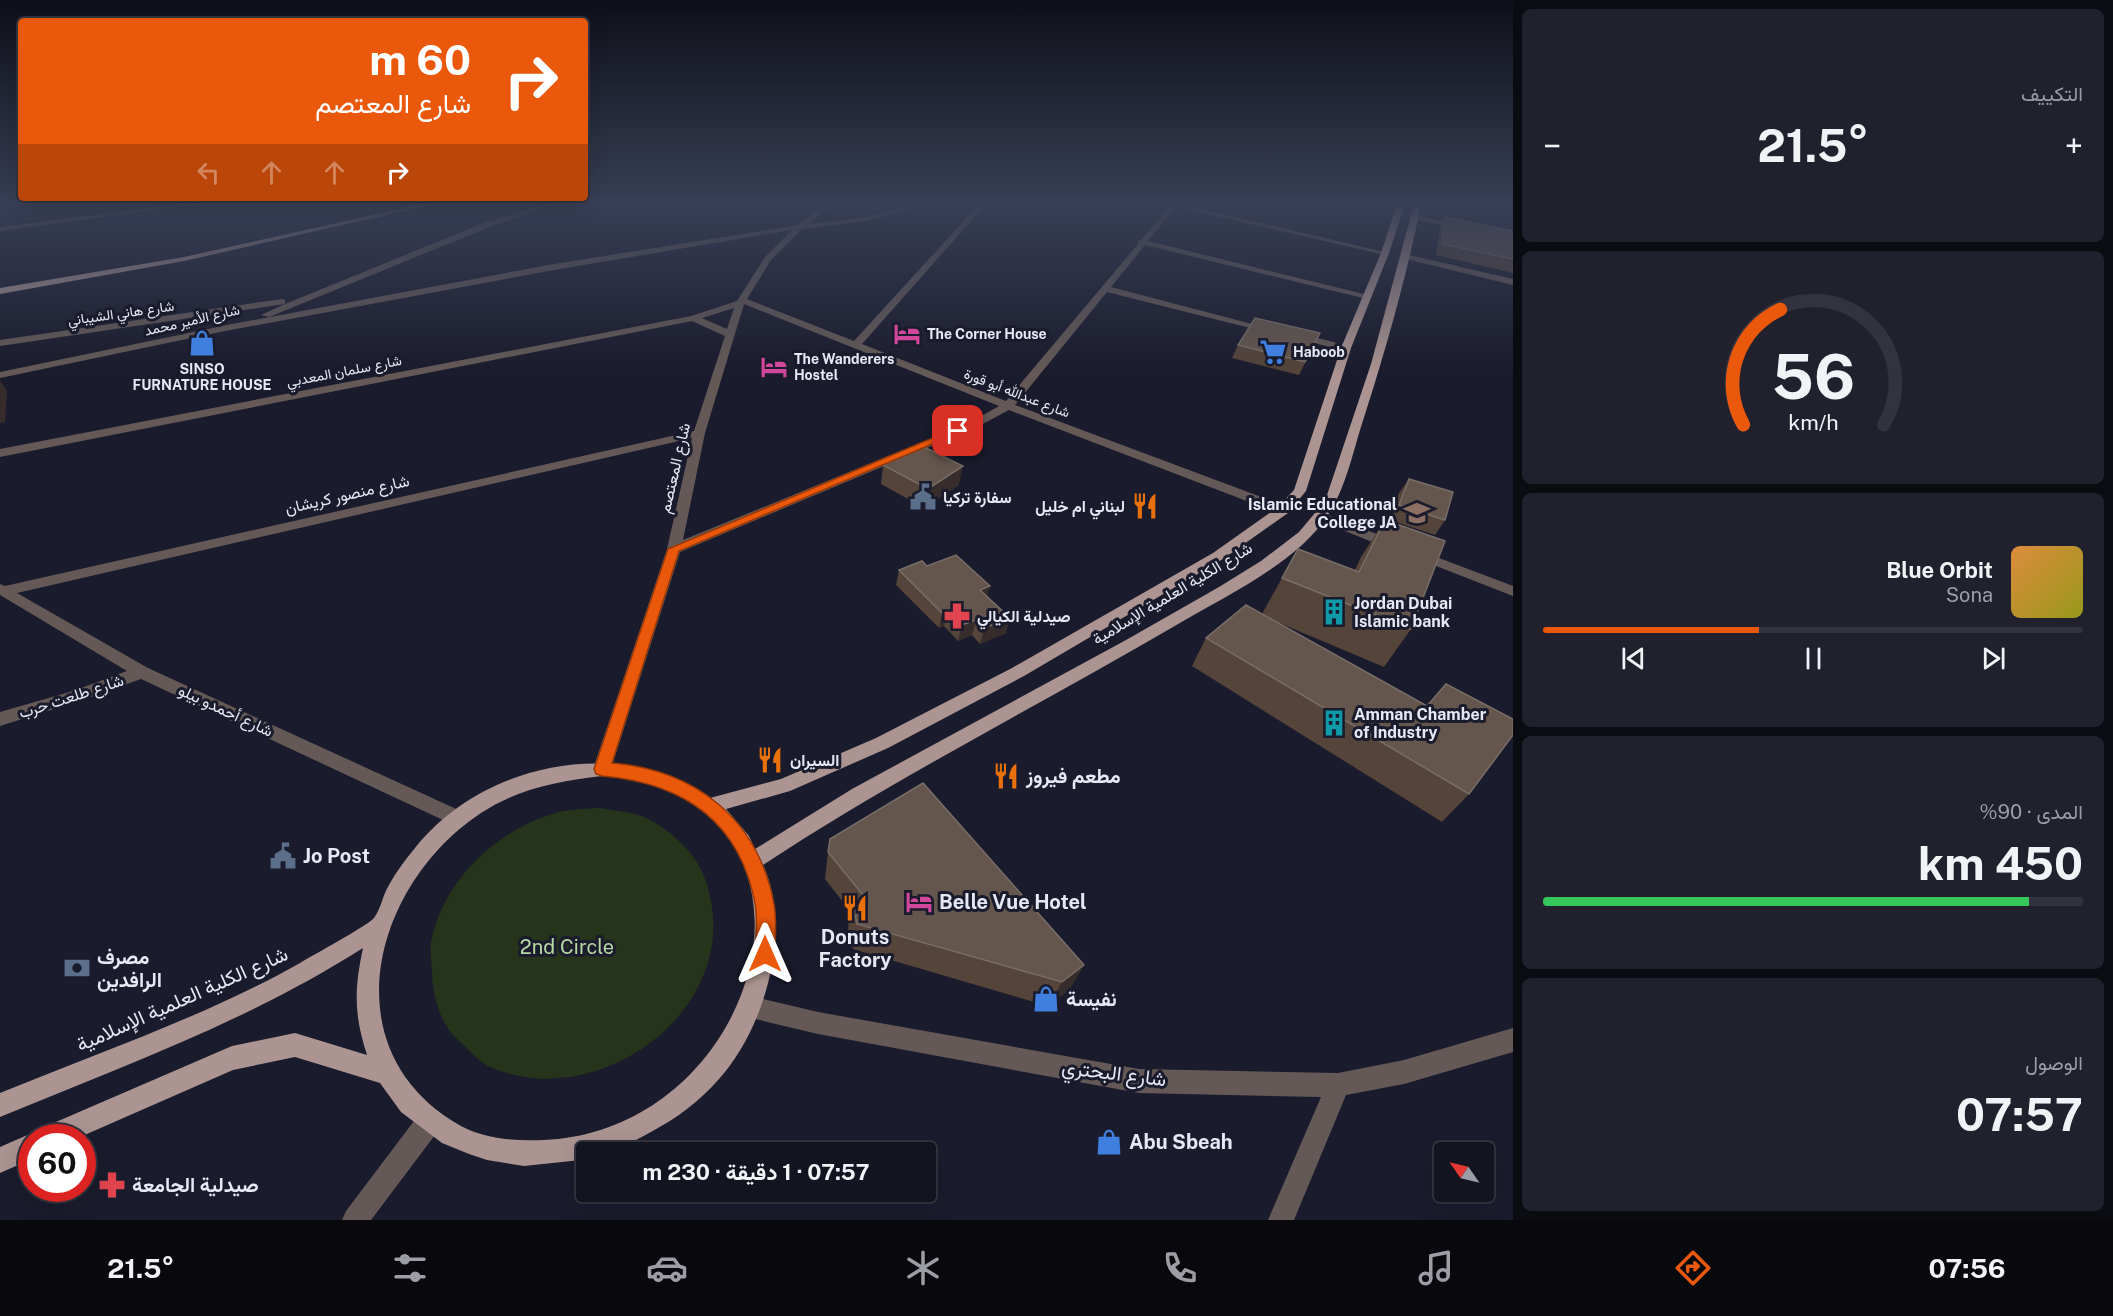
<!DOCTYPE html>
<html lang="ar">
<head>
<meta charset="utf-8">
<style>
	body { margin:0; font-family:"Public Sans",Vazirmatn,sans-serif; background:#21212e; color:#f1f3f6; direction:rtl; height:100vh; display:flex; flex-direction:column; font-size:22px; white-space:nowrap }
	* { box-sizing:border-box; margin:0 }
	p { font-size:20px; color:#9d9ea5 }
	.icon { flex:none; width:33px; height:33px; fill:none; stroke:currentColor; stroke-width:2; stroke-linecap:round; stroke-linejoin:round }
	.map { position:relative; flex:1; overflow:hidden; direction:ltr }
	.side { display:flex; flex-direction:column; gap:9px; padding:9px; background:#0b0b12; width:600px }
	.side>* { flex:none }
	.banner { position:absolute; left:18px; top:18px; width:570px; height:183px; border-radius:6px; box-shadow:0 6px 24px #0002,0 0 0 2px #33333f; direction:rtl; background:#ea580c; color:#fff; overflow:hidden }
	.needle { width:39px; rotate:304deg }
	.fabs { position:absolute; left:1434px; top:1142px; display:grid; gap:12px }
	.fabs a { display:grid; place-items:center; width:60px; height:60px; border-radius:6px; background:#141421; box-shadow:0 6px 24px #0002,0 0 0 2px #33333f; font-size:30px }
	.speed { position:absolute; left:18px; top:1124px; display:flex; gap:12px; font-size:30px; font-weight:700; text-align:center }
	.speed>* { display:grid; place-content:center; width:78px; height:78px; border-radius:50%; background:#141421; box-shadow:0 6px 24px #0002,0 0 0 2px #33333f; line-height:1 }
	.speed .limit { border:9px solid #d22; background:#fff; color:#111 }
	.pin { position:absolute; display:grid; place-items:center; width:51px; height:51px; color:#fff; margin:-26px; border-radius:12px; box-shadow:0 3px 9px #0006 }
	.me { position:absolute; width:66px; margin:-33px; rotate:0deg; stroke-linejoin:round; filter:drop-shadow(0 0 4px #0008) }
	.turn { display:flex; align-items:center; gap:21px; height:126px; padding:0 18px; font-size:27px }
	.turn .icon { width:78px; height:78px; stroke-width:2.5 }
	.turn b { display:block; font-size:42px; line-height:51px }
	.lanes { display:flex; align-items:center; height:57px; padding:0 18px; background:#0003; justify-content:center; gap:30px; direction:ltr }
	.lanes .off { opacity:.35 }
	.big { font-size:45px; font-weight:700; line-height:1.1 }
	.side .card { flex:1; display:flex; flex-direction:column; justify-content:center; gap:9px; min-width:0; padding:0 21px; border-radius:9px; background:#21212e }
	.side .dial { align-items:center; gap:0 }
	.dial svg { height:156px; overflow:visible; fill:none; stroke:#33333f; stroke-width:7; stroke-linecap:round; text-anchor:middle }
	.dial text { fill:#f1f3f6; stroke:none }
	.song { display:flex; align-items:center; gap:18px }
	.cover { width:72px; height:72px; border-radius:9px; background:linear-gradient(135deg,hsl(30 70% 55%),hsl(60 70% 35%)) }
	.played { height:6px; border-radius:3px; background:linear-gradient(90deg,#ea580c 40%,#33333f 40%) }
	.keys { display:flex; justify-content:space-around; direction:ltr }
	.heat { display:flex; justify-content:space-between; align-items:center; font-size:33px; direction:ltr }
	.charge { height:9px; border-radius:4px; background:linear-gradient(90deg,#34c759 90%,#33333f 0) }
	.trip { position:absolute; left:576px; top:1142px; width:360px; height:60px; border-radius:6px; background:#141421; box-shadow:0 6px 24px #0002,0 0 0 2px #33333f; font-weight:700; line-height:60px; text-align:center; direction:rtl }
	.tabs { display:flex; height:96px; justify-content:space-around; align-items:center; background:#08080d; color:#9d9ea5 }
	.tabs .icon { width:42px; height:42px }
	.tabs .current { color:#ea580c }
	.tabs b { font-size:27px; color:#f1f3f6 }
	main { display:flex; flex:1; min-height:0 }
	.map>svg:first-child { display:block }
</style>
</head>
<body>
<main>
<section class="side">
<div class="card"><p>التكييف</p>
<div class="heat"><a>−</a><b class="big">21.5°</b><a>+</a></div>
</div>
<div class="card dial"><svg viewBox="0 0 100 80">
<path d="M14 69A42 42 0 1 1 86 69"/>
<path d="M14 69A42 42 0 0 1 33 10" stroke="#ea580c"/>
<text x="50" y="56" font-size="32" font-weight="700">56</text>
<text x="50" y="72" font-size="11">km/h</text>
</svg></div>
<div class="card">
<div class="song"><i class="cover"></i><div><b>Blue Orbit</b><p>Sona</p></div></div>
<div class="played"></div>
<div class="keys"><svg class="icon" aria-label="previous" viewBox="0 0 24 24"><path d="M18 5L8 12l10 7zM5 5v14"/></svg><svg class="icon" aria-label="pause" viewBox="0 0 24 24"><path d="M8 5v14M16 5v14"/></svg><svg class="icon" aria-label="next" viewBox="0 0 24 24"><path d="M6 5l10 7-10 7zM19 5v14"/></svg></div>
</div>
<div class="card"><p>المدى · 90%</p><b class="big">450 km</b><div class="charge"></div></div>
<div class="card"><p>الوصول</p><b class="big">07:57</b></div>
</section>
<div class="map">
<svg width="1513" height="1220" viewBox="0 0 1513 1220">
	<rect width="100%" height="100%" fill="#1a1b2c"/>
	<!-- green -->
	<path fill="#25341b" d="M599,808C611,810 623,811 635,814C654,819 670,832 684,846C703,865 710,888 713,915C722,1026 587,1112 488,1066C477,1060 466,1047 457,1039C439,1023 432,992 432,969C431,960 430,950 431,942C443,879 499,828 559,812C571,809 586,809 599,808Z"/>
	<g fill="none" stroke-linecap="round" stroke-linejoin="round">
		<!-- minor -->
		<path fill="#645957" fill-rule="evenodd" d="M182,204H201L0,231V227Z
			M545,204H556L487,228L269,317L261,315L285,304L0,346V340L282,299L285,300V304L481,224Z
			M824,204H832L809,224L866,217L919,204H931L866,221L802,229L771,260L747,299L854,341L979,204H986L862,344L1006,401L1138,244V240H1141L1170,206L1169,204H1180L1389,253L1385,255L1176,207L1148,241L1372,296L1367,299L1145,245L1111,287L1275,330L1270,333L1107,292L1015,405L1288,507L1290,510L1288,513H1278L1009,410L979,426L680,552L611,769L608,774L602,776L596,774L593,769L667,549L692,438L17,593L148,668L465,813L467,819L465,825L458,827L141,679L83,700L0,726V712L73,691L127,671L0,595V584L5,586L694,431L725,336L692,321L0,457V449L691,316L737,301L765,257L792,230L554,270L220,332L0,378V372L232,324L554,264L798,225ZM744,304L999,406L971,422L683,540L705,433ZM734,308L727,329L702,318Z
			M1414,215L1463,225L1467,227L1463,229L1411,219Z
			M1405,254L1513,279V285L1402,258V254Z
			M1297,333L1350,346L1351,348L1346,351L1294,338V334Z
			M1323,513L1397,542L1399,545L1392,549L1387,548L1318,520L1316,517Z
			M1418,550L1513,586V596L1413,557L1411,554Z
			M751,996L818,1012L1139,1069L1338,1073L1404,1060L1513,1028V1052L1404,1084L1346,1095L1294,1220H1268L1321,1097L1139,1093L818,1034L751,1018L743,1015L740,1007L743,999Z
			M429,1110L438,1113L441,1122L438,1131L371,1220H342L346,1211L420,1113Z"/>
		<!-- major -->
		<path fill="#ab9491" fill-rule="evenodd" d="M422,204H435L184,261L0,294V288L184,257Z
			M1397,204H1405L1389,253L1351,348L1306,491L1288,513L1223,559L1024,676L888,748L790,791L726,809L749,836L755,849L852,789L1126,640L1219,587L1261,561L1299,532L1325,501L1371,364L1414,204H1421C1406,280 1384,356 1360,430C1351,460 1344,492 1326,518C1294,565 1221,598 1173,627C1036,707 895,778 763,865C793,930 765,1028 719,1079C700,1101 677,1118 651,1132C630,1144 611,1152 586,1152V1158L581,1160L524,1166L487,1160L469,1154L442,1143L401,1112L380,1083L295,1057L233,1070L80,1137H32V1159L0,1173V1147L32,1133L39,1136L42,1128L232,1046L295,1033L367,1055C354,1015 354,990 363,948C250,1020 124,1066 0,1117V1093C100,1052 206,1016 300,963C313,955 367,926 374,918C381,909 383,894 389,885C396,872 406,859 415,848C483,762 620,735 710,798L781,779L876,738L1012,668L1213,553L1278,507L1294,490L1341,348L1381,253ZM602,776C848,797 770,1116 558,1139C526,1142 489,1141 461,1126C329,1052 372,885 481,813C517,789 559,781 602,776Z"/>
	</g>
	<!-- wall -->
	<path fill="#544439" d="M1206,204H1234L1230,207H1221Z
		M1446,217L1513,231V273L1436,255L1440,228Z
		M1320,333L1299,375L1232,358L1238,345Z
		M883,465L959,485L924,508L881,484Z
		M1409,479L1445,520L1435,535L1390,520L1399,493Z
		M1385,520L1411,629L1384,667L1277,622L1427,706L1469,794L1442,822L1192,666L1206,638L1262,614L1298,549L1355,570L1361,557Z
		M899,570L987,596L1006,633L980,644L972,635L958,641L944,626L939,628L896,585Z
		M828,852L1084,965L1069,990L1048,1006L853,949L848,929L850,911L825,879Z"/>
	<!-- shaded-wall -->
	<path fill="#362c2b" d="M1222,204H1234L1230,207H1221Z
		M0,380L7,391L5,422L0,423Z
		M963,466L959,485L924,508L928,489Z
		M990,586L986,601L980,590Z
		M947,611L944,626L939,628L942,613Z
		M1010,618L1006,633L980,644L984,628Z
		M976,620L972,635L958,641L962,625Z
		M1084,965L1069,990L1048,1006L1062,982Z"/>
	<!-- building -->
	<path fill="#64564d" stroke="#786d67" stroke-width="1.5" d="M1446,217L1513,231V259L1442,244Z
		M1255,318L1320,333L1305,362L1238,345Z
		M918,444L963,466L928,489L883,465Z
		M1409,479L1453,492L1445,520L1399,505Z
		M1385,520L1445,541L1411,629L1282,578L1298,549L1359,572Z
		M956,555L990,586L980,590L1010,618L984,628L976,620L962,625L947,611L942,613L899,570L922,561L927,566Z
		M1246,605L1427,706L1446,684L1513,719V735L1469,794L1206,638Z
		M923,783L1084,965L1062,982L857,924L852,903L867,900L828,852L830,839Z"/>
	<!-- sky -->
	<linearGradient id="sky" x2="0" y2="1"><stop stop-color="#0e0f18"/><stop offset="0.54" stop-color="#383f56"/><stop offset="1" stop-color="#383f56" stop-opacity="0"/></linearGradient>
	<rect width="1513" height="375" fill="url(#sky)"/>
	<!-- route -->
	<path fill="#ea580c" stroke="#983908" stroke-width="1.5" d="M954,429L963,431L679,551L612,763C696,770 758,819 774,904C777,920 775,938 775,954L772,961L765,964L758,961L755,954C756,938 758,919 755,903C739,820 683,783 602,776L596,774L594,769L668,549Z"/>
	<!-- icons -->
	<defs>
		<g id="hotel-bare" transform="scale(2.07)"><path d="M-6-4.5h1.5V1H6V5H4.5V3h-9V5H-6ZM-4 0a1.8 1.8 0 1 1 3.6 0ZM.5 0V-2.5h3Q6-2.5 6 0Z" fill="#d1479c" stroke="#1a1b2c" stroke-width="2.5" paint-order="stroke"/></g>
		<g id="shop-bare" transform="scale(2.07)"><path d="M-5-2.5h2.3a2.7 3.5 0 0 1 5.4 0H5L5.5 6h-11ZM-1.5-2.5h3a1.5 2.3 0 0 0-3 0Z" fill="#3f7fe0" stroke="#1a1b2c" stroke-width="2.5" paint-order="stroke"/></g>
		<g id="supermarket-bare" transform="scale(2.07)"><path d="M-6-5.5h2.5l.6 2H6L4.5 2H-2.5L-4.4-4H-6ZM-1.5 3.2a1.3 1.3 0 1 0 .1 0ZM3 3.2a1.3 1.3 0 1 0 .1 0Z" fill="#3f7fe0" stroke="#1a1b2c" stroke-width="2.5" paint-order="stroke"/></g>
		<g id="civic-bare" transform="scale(2.07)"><path d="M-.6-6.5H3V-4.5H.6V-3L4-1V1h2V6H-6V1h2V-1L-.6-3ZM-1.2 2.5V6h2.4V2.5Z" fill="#5c6f8a" stroke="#1a1b2c" stroke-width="2.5" paint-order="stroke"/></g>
		<g id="restaurant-bare" transform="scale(2.07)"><path d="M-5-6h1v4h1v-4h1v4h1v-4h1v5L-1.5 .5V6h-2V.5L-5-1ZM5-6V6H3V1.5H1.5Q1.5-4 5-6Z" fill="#e8710a" stroke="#1a1b2c" stroke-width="2.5" paint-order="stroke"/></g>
		<g id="school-bare" transform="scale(2.07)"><path d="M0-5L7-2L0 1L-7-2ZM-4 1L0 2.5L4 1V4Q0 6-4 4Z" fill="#8d6e63" stroke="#1a1b2c" stroke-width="2.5" paint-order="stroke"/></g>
		<g id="building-bare" transform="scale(2.07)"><path d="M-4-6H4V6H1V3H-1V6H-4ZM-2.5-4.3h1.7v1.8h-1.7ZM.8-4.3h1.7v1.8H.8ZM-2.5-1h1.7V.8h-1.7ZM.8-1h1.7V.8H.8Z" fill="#0f9aa8" stroke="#1a1b2c" stroke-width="2.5" paint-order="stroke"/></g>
		<g id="pharmacy-bare" transform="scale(2.07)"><path d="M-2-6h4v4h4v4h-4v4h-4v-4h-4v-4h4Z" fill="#e0444e" stroke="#1a1b2c" stroke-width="2.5" paint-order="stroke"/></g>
		<g id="bank-bare" transform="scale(2.07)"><path d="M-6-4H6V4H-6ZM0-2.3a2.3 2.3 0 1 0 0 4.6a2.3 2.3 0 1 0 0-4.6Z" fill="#5c6f8a" stroke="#1a1b2c" stroke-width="2.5" paint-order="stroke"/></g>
	</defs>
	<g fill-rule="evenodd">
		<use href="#hotel-bare" x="907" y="334"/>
		<use href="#shop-bare" x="202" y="343"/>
		<use href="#supermarket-bare" x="1273" y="352"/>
		<use href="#hotel-bare" x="774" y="367"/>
		<use href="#civic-bare" x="923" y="497"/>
		<use href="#restaurant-bare" x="1145" y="506"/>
		<use href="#school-bare" x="1417" y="513"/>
		<use href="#building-bare" x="1334" y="612"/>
		<use href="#pharmacy-bare" x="957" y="616"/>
		<use href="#building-bare" x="1334" y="723"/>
		<use href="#restaurant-bare" x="770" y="760"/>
		<use href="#restaurant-bare" x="1006" y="776"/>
		<use href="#civic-bare" x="283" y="856"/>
		<use href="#hotel-bare" x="919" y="902"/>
		<use href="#restaurant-bare" x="855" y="908"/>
		<use href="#bank-bare" x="77" y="968"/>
		<use href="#shop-bare" x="1046" y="999"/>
		<use href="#shop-bare" x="1109" y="1142"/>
		<use href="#pharmacy-bare" x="112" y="1185"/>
	</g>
	<g text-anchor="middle" stroke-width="6" stroke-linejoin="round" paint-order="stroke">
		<!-- far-street labels -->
		<g font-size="14" fill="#e6e8f4" stroke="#1a1b2c">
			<text transform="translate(121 313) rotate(-8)" y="5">شارع هاني الشيباني</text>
			<text transform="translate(192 320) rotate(-13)" y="5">شارع الأمير محمد</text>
			<text transform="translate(344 371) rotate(-11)" y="5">شارع سلمان المعدبي</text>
			<text transform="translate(1017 393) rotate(21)" y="5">شارع عبدالله أبو قورة</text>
		</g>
		<!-- far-poi labels -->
		<g font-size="14" font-weight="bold" fill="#e6e8f4" stroke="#1a1b2c" text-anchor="start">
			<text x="927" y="339">The Corner House</text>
			<text x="1293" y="357">Haboob</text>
			<text x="794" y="364">The Wanderers<tspan x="794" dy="16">Hostel</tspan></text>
			<text x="202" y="374" text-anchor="middle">SINSO<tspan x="202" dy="16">FURNATURE HOUSE</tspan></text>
		</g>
		<!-- street labels -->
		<g font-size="16" fill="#e6e8f4" stroke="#1a1b2c">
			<text transform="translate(674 468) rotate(-77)" y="6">شارع المعتصم</text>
			<text transform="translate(347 494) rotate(-13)" y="6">شارع منصور كريشان</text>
			<text transform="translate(1172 593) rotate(-31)" y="6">شارع الكلية العلمية الإسلامية</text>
			<text transform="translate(71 696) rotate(-18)" y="6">شارع طلعت حرب</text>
			<text transform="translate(226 710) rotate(25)" y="6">شارع أحمدو بيلو</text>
		</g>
		<!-- poi labels -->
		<g font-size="16" font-weight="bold" fill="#e6e8f4" stroke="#1a1b2c" text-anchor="start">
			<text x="943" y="503">سفارة تركيا</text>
			<text x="1397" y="510" text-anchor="end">Islamic Educational<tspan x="1397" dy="18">College JA</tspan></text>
			<text x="1125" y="512" text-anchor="end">لبناني ام خليل</text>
			<text x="1354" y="609">Jordan Dubai<tspan x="1354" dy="18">Islamic bank</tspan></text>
			<text x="977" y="622">صيدلية الكيالي</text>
			<text x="1354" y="720">Amman Chamber<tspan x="1354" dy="18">of Industry</tspan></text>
			<text x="790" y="766">السيران</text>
		</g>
		<!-- near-poi labels -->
		<g font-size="20" font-weight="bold" fill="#e6e8f4" stroke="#1a1b2c" text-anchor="start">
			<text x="1026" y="783">مطعم فيروز</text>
			<text x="303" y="863">Jo Post</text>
			<text x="939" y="909">Belle Vue Hotel</text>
			<text x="855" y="944" text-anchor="middle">Donuts<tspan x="855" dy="23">Factory</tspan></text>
			<text x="97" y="964">مصرف<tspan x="97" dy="23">الرافدين</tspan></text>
			<text x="1066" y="1006">نفيسة</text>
			<text x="1129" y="1149">Abu Sbeah</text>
			<text x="132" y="1192">صيدلية الجامعة</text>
		</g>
		<!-- near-park labels -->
		<g font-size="20" fill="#b6d8a2" stroke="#1a1b2c">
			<text x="567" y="954">2nd Circle</text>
		</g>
		<!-- near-street labels -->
		<g font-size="20" fill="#e6e8f4" stroke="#1a1b2c">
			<text transform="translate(182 999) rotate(-24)" y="7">شارع الكلية العلمية الإسلامية</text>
			<text transform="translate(1114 1073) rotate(7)" y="7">شارع البحتري</text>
		</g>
	</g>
</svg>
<div class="fabs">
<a><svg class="needle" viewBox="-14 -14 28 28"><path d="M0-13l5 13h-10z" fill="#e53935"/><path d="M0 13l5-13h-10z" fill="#9d9ea5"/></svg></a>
</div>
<div class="speed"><div class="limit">60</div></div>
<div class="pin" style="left:958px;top:431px;background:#d93025"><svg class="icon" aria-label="arrive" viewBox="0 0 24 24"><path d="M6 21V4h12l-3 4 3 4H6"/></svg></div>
<svg class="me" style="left:765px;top:954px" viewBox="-20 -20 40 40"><path d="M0-17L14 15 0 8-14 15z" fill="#ea580c" stroke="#fff" stroke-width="4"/></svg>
<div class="trip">07:57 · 1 دقيقة · 230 m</div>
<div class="banner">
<div class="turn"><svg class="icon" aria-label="right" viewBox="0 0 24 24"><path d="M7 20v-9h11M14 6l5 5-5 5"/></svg><div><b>60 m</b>شارع المعتصم</div></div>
<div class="lanes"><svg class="icon off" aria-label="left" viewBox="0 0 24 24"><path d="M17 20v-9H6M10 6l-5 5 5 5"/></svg><svg class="icon off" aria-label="ahead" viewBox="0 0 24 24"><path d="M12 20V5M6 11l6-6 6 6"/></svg><svg class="icon off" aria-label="ahead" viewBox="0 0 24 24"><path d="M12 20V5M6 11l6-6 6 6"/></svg><svg class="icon" aria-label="right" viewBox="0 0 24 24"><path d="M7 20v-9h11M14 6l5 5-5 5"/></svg></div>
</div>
</div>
</main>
<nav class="tabs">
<b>07:56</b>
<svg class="icon current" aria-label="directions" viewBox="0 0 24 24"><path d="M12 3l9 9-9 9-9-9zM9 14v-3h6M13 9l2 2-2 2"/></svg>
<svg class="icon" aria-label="music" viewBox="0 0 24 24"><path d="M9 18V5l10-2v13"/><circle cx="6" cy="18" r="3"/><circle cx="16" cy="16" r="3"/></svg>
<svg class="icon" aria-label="phone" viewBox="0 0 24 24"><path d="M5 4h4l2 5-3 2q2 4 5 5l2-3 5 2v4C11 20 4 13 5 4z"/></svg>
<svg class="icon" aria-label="climate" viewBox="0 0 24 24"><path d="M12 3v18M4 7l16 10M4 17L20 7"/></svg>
<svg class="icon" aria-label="car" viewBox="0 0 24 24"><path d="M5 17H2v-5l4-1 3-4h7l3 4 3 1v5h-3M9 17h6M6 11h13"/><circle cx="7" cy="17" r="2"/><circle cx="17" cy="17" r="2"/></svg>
<svg class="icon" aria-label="filters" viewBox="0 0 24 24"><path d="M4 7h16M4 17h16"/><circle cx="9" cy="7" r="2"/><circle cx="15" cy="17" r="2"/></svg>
<b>21.5°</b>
</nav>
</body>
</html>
